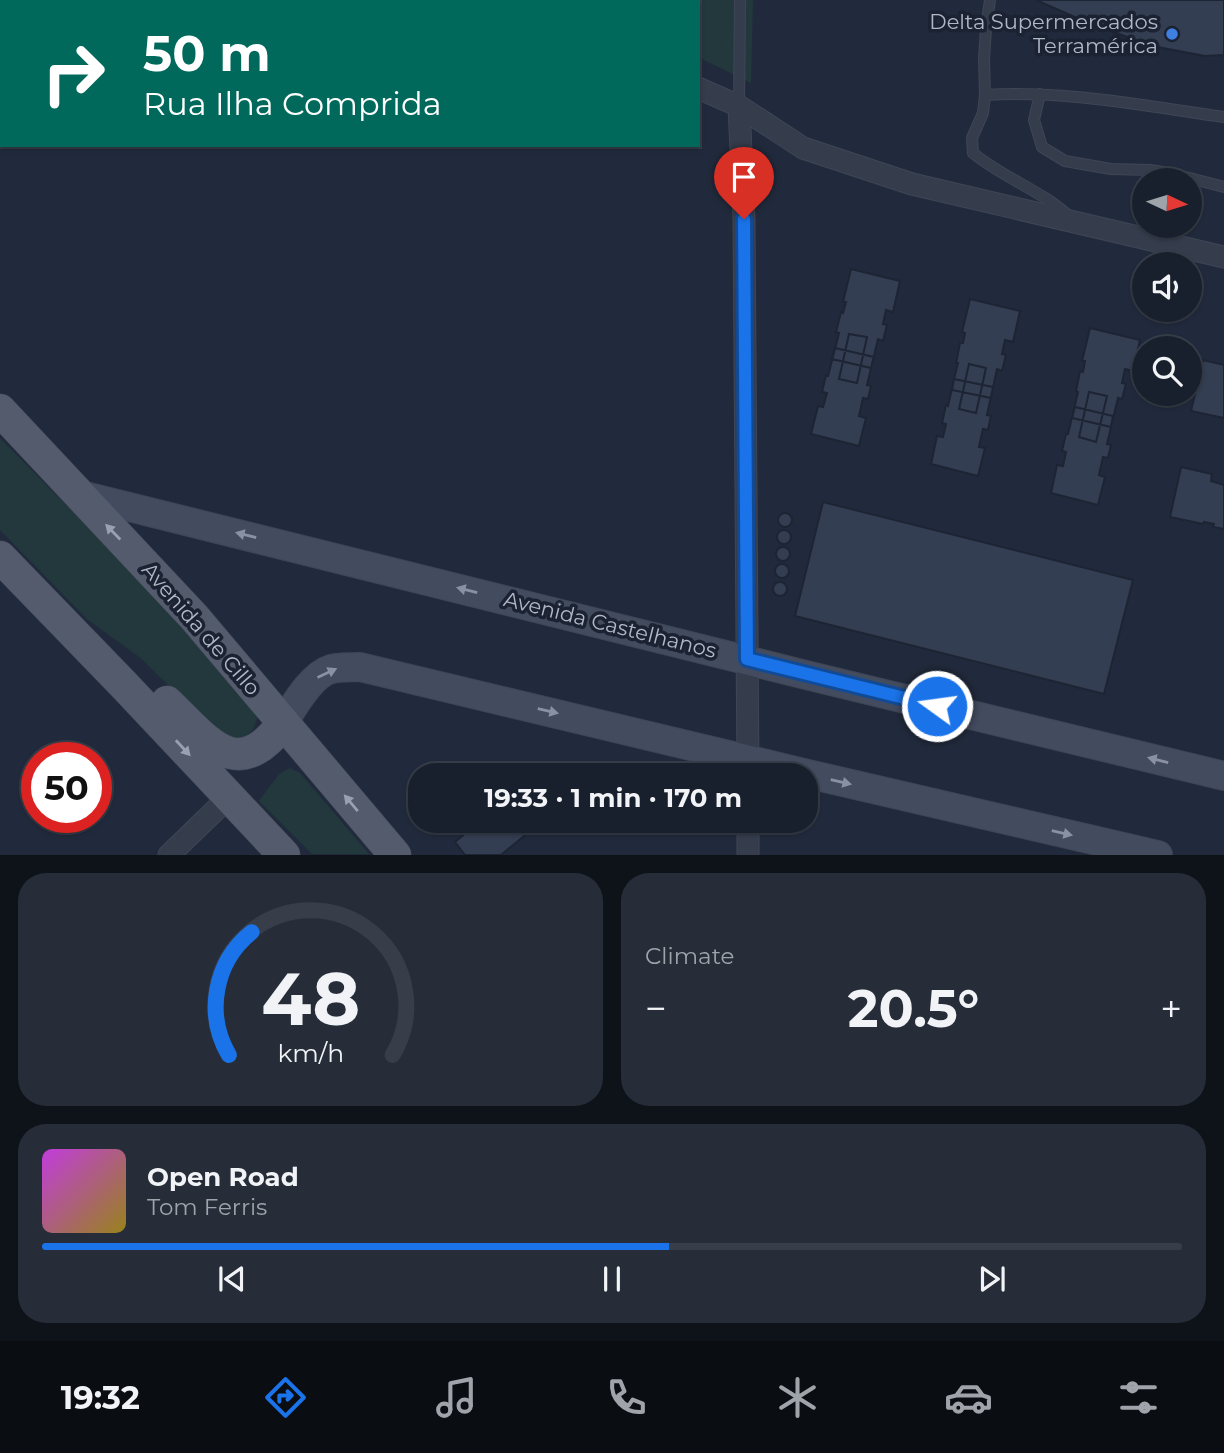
<!DOCTYPE html>
<html lang="en">
<head>
<meta charset="utf-8">
<style>
	body { margin:0; font-family:Montserrat,sans-serif; background:#262d39; color:#f1f3f6; height:100vh; display:flex; flex-direction:column; font-size:26px; white-space:nowrap }
	* { box-sizing:border-box; margin:0 }
	p { font-size:23px; color:#9fa3aa }
	.icon { flex:none; width:38px; height:38px; fill:none; stroke:currentColor; stroke-width:2; stroke-linecap:round; stroke-linejoin:round }
	.map { position:relative; height:855px; overflow:hidden }
	.panel { display:flex; flex-direction:column; gap:18px; padding:18px; background:#0e1219; flex:1 }
	.panel>* { flex:none }
	.guide { position:absolute; left:0px; top:0px; width:700px; height:147px; box-shadow:0 2px 5px #0004,0 0 0 2px #373e49; background:#00695c; color:#fff; overflow:hidden }
	.needle { width:46px; rotate:94deg }
	.buttons { position:absolute; left:1132px; top:168px; display:grid; gap:14px }
	.buttons a { display:grid; place-items:center; width:70px; height:70px; border-radius:50%; background:#19202d; box-shadow:0 2px 5px #0004,0 0 0 2px #373e49; font-size:35px }
	.speed { position:absolute; left:21px; top:742px; display:flex; gap:14px; font-size:35px; font-weight:700; text-align:center }
	.speed>* { display:grid; place-content:center; width:91px; height:91px; border-radius:50%; background:#19202d; box-shadow:0 2px 5px #0004,0 0 0 2px #373e49; line-height:1 }
	.speed .limit { border:10px solid #d22; background:#fff; color:#111 }
	.pin { position:absolute; display:grid; place-items:center; width:60px; height:60px; color:#fff; margin:-72px -30px; border-radius:50% 50% 50% 0; rotate:-45deg; box-shadow:0 0 7px #0007 }
	.pin .icon { rotate:45deg }
	.me { position:absolute; width:77px; margin:-38px; rotate:284deg; stroke-linejoin:round; filter:drop-shadow(0 0 5px #0008) }
	.turn { display:flex; align-items:center; gap:24px; height:147px; padding:0 28px; font-size:32px }
	.turn .icon { width:91px; height:91px; stroke-width:2.5 }
	.turn b { display:block; font-size:49px; line-height:60px }
	.big { font-size:52px; font-weight:700; line-height:1.1 }
	.panel .card { flex:1; display:flex; flex-direction:column; justify-content:center; gap:10px; min-width:0; padding:0 24px; border-radius:28px; background:#262d39 }
	.panel .dial { align-items:center; gap:0 }
	.dial svg { height:182px; overflow:visible; fill:none; stroke:#373e49; stroke-width:7; stroke-linecap:round; text-anchor:middle }
	.dial text { fill:#f1f3f6; stroke:none }
	.song { display:flex; align-items:center; gap:21px }
	.cover { width:84px; height:84px; border-radius:10px; background:linear-gradient(135deg,hsl(290 70% 55%),hsl(50 70% 35%)) }
	.played { height:7px; border-radius:4px; background:linear-gradient(90deg,#1a73e8 55%,#373e49 55%) }
	.keys { display:flex; justify-content:space-around; direction:ltr }
	.heat { display:flex; justify-content:space-between; align-items:center; font-size:38px; direction:ltr }
	.panel .tiles { flex:1; display:grid; gap:18px; grid-template-columns:1fr 1fr }
	.card:last-child { grid-column:span 2 }
	.trip { position:absolute; left:408px; top:763px; width:410px; height:70px; border-radius:28px; background:#19202d; box-shadow:0 2px 5px #0004,0 0 0 2px #373e49; font-weight:700; line-height:70px; text-align:center }
	.dock { display:flex; height:112px; justify-content:space-around; align-items:center; background:#0a0d12; color:#9fa3aa }
	.dock .icon { width:49px; height:49px }
	.dock .current { color:#1a73e8 }
	.dock b { font-size:32px; color:#f1f3f6 }
	.map>svg:first-child { display:block }
</style>
</head>
<body>
<div class="map">
<svg width="1224" height="855" viewBox="0 0 1224 855">
	<rect width="100%" height="100%" fill="#212a3c"/>
	<!-- green -->
	<path fill="#23383d" d="M580,0H753L751,83L698,57V2H583Z
		M0,438L67,506L87,518L259,713L253,730L242,740H230L173,690L142,659L87,619L0,530Z
		M290,768L300,773L369,854H312L259,801L279,774Z"/>
	<!-- building -->
	<path fill="#333e52" stroke="#1d2433" stroke-width="2" d="M1036,0H1224V55L1205,56L1152,46L1086,22Z
		M851,269L900,281L893,312L886,310L883,324L887,325L883,341L878,339L867,385L871,386L868,399L863,398L859,416L866,418L859,446L811,434L818,406L823,407L827,393L822,392L826,375L828,376L839,333L836,332L841,312L843,313L846,302H843Z
		M970,299L1020,311L1013,342L1005,340L1002,354L1006,355L1002,371L997,369L987,415L991,416L988,430L983,429L979,447L985,448L978,476L931,464L937,436L943,437L946,424L942,423L946,405L948,406L954,379L958,363H956L960,343H963L965,333L962,332Z
		M1090,328L1140,340L1133,371L1125,369L1122,383L1126,384L1122,399L1118,398L1107,444L1111,445L1108,458L1103,457L1099,475L1105,477L1098,505L1051,493L1057,465L1063,466L1066,452L1062,451L1066,434H1068L1078,392L1076,391L1080,371L1083,372L1085,361H1082Z
		M849,334L867,337L857,383L839,379Z
		M835,348L874,357L871,368L832,359Z
		M1203,360L1224,365V418L1191,411Z
		M969,364L986,368L976,413L959,409Z
		M954,379L993,387L991,398L952,390Z
		M1089,392L1107,396L1096,442L1079,437Z
		M1075,407L1113,416L1111,427L1072,418Z
		M1181,467L1212,474L1211,481L1224,485V529L1213,527L1214,524L1204,522L1203,524L1170,517Z
		M823,502L1133,580L1104,694L795,616Z
		M778 520a7 7 0 1 1 14 0a7 7 0 1 1-14 0Z
		M777 537a7 7 0 1 1 14 0a7 7 0 1 1-14 0Z
		M776 554a7 7 0 1 1 14 0a7 7 0 1 1-14 0Z
		M775 571a7 7 0 1 1 14 0a7 7 0 1 1-14 0Z
		M773 589a7 7 0 1 1 14 0a7 7 0 1 1-14 0Z
		M480,821H542L501,855H465L455,842Z"/>
	<g fill="none" stroke-linecap="round" stroke-linejoin="round">
		<!-- service casing -->
		<g stroke="#3f4655" stroke-width="12">
			<path id="service" d="M990,0L986,28L984,59L985,95L983,113L972,138L973,153C1003,178 1043,191 1071,218
				M1040,94L1034,120L1042,147L1065,161L1111,169L1150,170L1170,173L1224,187
				M985,95C1065,90 1145,106 1224,117
				M739,106L740,0"/>
		</g>
		<!-- minor casing -->
		<g stroke="#3f4655" stroke-width="23">
			<path id="minor" d="M500,0L506,2
				M698,88L739,106L803,148L912,184L1224,257
				M739,106L744,219L748,775
				M748,821V855
				M169,855L229,797"/>
		</g>
		<!-- secondary casing -->
		<g stroke="#3f4655" stroke-width="30">
			<path id="secondary" d="M77,494L806,675L1224,776
				M283,723C294,706 311,675 331,669C340,667 351,667 360,667L808,774L1158,855"/>
		</g>
		<!-- primary casing -->
		<g stroke="#3f4655" stroke-width="33">
			<path id="primary" d="M0,410L194,617L395,855
				M0,557L124,685L284,855
				M167,702C207,740 237,786 283,723"/>
		</g>
		<!-- service -->
		<use href="#service" stroke="#353c4c" stroke-width="10"/>
		<!-- minor -->
		<use href="#minor" stroke="#353c4c" stroke-width="21"/>
		<!-- secondary -->
		<use href="#secondary" stroke="#434b5f" stroke-width="28"/>
		<!-- primary -->
		<use href="#primary" stroke="#535b6c" stroke-width="32"/>
	</g>
	<!-- one-way arrows -->
	<defs><path id="oneway-solid" d="M-6-.8H1V-3.2L6.5 0L1 3.2V.8H-6Z" transform="scale(1.75)"/></defs>
	<g fill="#9aa0b1">
		<use href="#oneway-solid" transform="translate(113 532) rotate(-134)"/>
		<use href="#oneway-solid" transform="translate(183 748) rotate(47)"/>
		<use href="#oneway-solid" transform="translate(351 803) rotate(-130)"/>
	</g>
	<g fill="#8a91a3">
		<use href="#oneway-solid" transform="translate(246 535) rotate(-166)"/>
		<use href="#oneway-solid" transform="translate(467 590) rotate(-166)"/>
		<use href="#oneway-solid" transform="translate(327 673) rotate(-25)"/>
		<use href="#oneway-solid" transform="translate(548 711) rotate(13)"/>
		<use href="#oneway-solid" transform="translate(1158 760) rotate(-166)"/>
		<use href="#oneway-solid" transform="translate(841 782) rotate(13)"/>
		<use href="#oneway-solid" transform="translate(1062 833) rotate(13)"/>
	</g>
	<g fill="none" stroke-linecap="round" stroke-linejoin="round">
		<!-- route casing -->
		<g stroke="#114b97" stroke-width="18">
			<path id="route" d="M744,219L747,659L937,706"/>
		</g>
		<!-- route -->
		<use href="#route" stroke="#1a73e8" stroke-width="12"/>
	</g>
	<!-- markers -->
	<circle fill="#3f7fe0" stroke="#1b2231" stroke-width="2.5" cx="1172" cy="34" r="7"/>
	<g text-anchor="middle" stroke-width="7" stroke-linejoin="round" paint-order="stroke">
		<!-- poi labels -->
		<g font-size="21" fill="#b1b7c8" stroke="#1b2231" text-anchor="end">
			<text x="1158" y="29">Delta Supermercados<tspan x="1158" dy="24">Terramérica</tspan></text>
		</g>
		<!-- street labels -->
		<g font-size="21" fill="#b1b7c8" stroke="#1b2231">
			<text transform="translate(610 625) rotate(14)" y="7">Avenida Castelhanos</text>
			<text transform="translate(201 629) rotate(49)" y="7">Avenida de Cillo</text>
		</g>
	</g>
</svg>
<div class="buttons">
<a><svg class="needle" viewBox="-14 -14 28 28"><path d="M0-13l5 13h-10z" fill="#e53935"/><path d="M0 13l5-13h-10z" fill="#9fa3aa"/></svg></a>
<a><svg class="icon" aria-label="sound" viewBox="0 0 24 24"><path d="M4 9h4l5-4v14l-5-4H4zM17 9q2 3 0 6"/></svg></a>
<a><svg class="icon" aria-label="search" viewBox="0 0 24 24"><circle cx="10" cy="10" r="6"/><path d="M15 15l6 6"/></svg></a>
</div>
<div class="speed"><div class="limit">50</div></div>
<div class="pin" style="left:744px;top:219px;background:#d93025"><svg class="icon" aria-label="arrive" viewBox="0 0 24 24"><path d="M6 21V4h12l-3 4 3 4H6"/></svg></div>
<svg class="me" style="left:937px;top:706px" viewBox="-20 -20 40 40"><circle r="17" fill="#1a73e8" stroke="#fff" stroke-width="3"/><path d="M0-11L8 9 0 5-8 9z" fill="#fff"/></svg>
<div class="trip">19:33 · 1 min · 170 m</div>
<div class="guide">
<div class="turn"><svg class="icon" aria-label="right" viewBox="0 0 24 24"><path d="M7 20v-9h11M14 6l5 5-5 5"/></svg><div><b>50 m</b>Rua Ilha Comprida</div></div>
</div>
</div>
<section class="panel">
<div class="tiles">
<div class="card dial"><svg viewBox="0 0 100 80">
<path d="M14 69A42 42 0 1 1 86 69"/>
<path d="M14 69A42 42 0 0 1 24 15" stroke="#1a73e8"/>
<text x="50" y="56" font-size="32" font-weight="700">48</text>
<text x="50" y="72" font-size="11">km/h</text>
</svg></div>
<div class="card"><p>Climate</p>
<div class="heat"><a>−</a><b class="big">20.5°</b><a>+</a></div>
</div>
<div class="card">
<div class="song"><i class="cover"></i><div><b>Open Road</b><p>Tom Ferris</p></div></div>
<div class="played"></div>
<div class="keys"><svg class="icon" aria-label="previous" viewBox="0 0 24 24"><path d="M18 5L8 12l10 7zM5 5v14"/></svg><svg class="icon" aria-label="pause" viewBox="0 0 24 24"><path d="M8 5v14M16 5v14"/></svg><svg class="icon" aria-label="next" viewBox="0 0 24 24"><path d="M6 5l10 7-10 7zM19 5v14"/></svg></div>
</div>
</div>
</section>
<nav class="dock">
<b>19:32</b>
<svg class="icon current" aria-label="directions" viewBox="0 0 24 24"><path d="M12 3l9 9-9 9-9-9zM9 14v-3h6M13 9l2 2-2 2"/></svg>
<svg class="icon" aria-label="music" viewBox="0 0 24 24"><path d="M9 18V5l10-2v13"/><circle cx="6" cy="18" r="3"/><circle cx="16" cy="16" r="3"/></svg>
<svg class="icon" aria-label="phone" viewBox="0 0 24 24"><path d="M5 4h4l2 5-3 2q2 4 5 5l2-3 5 2v4C11 20 4 13 5 4z"/></svg>
<svg class="icon" aria-label="climate" viewBox="0 0 24 24"><path d="M12 3v18M4 7l16 10M4 17L20 7"/></svg>
<svg class="icon" aria-label="car" viewBox="0 0 24 24"><path d="M5 17H2v-5l4-1 3-4h7l3 4 3 1v5h-3M9 17h6M6 11h13"/><circle cx="7" cy="17" r="2"/><circle cx="17" cy="17" r="2"/></svg>
<svg class="icon" aria-label="filters" viewBox="0 0 24 24"><path d="M4 7h16M4 17h16"/><circle cx="9" cy="7" r="2"/><circle cx="15" cy="17" r="2"/></svg>
</nav>
</body>
</html>
